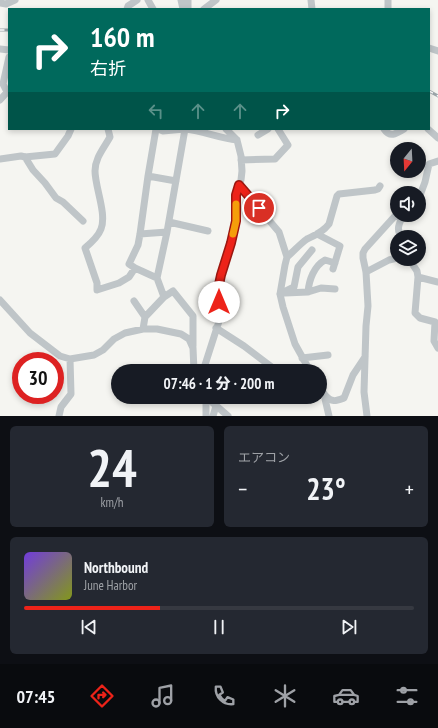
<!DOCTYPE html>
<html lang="ja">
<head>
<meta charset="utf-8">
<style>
	body { margin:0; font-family:"PT Sans Narrow","Noto Sans JP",sans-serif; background:#242831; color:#f1f3f6; height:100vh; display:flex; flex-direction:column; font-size:15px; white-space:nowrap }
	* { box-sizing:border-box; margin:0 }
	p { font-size:13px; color:#9ea1a6 }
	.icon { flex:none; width:22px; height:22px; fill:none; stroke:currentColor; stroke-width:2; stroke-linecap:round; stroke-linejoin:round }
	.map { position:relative; height:416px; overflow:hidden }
	.panel { display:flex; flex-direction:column; gap:10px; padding:10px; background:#0d0f14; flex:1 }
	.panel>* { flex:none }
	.hud { position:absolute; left:8px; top:8px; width:422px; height:122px; border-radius:0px; box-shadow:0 2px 6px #0003; background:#00695c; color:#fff; overflow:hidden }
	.needle { width:26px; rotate:198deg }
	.buttons { position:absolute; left:390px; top:142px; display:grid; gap:8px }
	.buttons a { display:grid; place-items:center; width:36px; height:36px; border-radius:50%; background:#171b24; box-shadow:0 2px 6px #0003; font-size:20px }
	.speed { position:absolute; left:12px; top:352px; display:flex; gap:8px; font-size:20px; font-weight:700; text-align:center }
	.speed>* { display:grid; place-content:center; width:52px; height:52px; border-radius:50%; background:#171b24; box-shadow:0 2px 6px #0003; line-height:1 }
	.speed .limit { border:6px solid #d22; background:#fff; color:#111 }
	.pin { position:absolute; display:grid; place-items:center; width:34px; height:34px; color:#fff; margin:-17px; border:2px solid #fff; border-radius:50%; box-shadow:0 1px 4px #0007 }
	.me { position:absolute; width:44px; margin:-22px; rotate:0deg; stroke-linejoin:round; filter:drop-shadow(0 0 3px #0008) }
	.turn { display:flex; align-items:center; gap:14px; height:84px; padding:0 16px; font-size:18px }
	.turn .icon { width:52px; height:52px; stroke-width:2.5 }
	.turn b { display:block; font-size:28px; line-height:34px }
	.lanes { display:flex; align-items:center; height:38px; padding:0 16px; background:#0003; justify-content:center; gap:20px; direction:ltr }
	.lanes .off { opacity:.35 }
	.big { font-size:30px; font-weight:800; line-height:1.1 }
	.panel .tile { flex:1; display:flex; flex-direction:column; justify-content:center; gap:6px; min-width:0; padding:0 14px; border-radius:6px; background:#242831 }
	.panel .dial { align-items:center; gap:0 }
	.dial b { font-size:52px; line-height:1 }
	.song { display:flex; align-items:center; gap:12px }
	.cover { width:48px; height:48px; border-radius:6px; background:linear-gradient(135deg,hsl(260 70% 55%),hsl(70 70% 35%)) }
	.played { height:4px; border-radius:2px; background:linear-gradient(90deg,#ed2319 35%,#363941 35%) }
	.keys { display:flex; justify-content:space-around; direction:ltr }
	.heat { display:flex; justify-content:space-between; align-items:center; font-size:22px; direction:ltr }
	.panel .tiles { flex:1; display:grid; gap:10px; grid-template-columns:1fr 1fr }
	.tile:last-child { grid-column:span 2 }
	.trip { position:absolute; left:111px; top:364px; width:216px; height:40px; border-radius:20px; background:#171b24; box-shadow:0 2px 6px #0003; font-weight:800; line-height:40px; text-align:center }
	.tabs { display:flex; height:64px; justify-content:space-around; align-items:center; background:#090b0e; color:#9ea1a6 }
	.tabs .icon { width:28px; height:28px }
	.tabs .selected { color:#ed2319 }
	.tabs b { font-size:18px; color:#f1f3f6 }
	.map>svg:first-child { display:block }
</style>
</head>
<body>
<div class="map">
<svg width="438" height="416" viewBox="0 0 438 416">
	<rect width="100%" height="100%" fill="#f5f5f1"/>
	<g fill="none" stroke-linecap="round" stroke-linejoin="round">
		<!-- minor -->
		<path stroke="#bfc5c8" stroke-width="7" d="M148,0L153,9
			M181,0L183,9
			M311,0L312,9
			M0,3L6,4L15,0
			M127,9L128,6L137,0
			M188,9V0
			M204,9L216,0
			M388,9V0
			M429,48L438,51
			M0,49L9,50
			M7,92L3,84L9,57
			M0,100L9,90
			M108,129L110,137C104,148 95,158 95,171C95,187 107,214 101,229C98,237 91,243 85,248L97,283V290L119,283L129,277L135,268
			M156,129L148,176L140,234L138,245L129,264L135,268L157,278
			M158,129L163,131L184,129
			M186,129C203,131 219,138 237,140
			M384,129C390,138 396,134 404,129
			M428,129L438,138
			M258,135L268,129
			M25,157L33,170L45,183L56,198L63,202L83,221
			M0,159L21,156L25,157L55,154L68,136L71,129
			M241,160L275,159L288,145L278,129
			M148,176L176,181
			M239,185L279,232L287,257L285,265L280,294L283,307L295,344L310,371
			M419,198L425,182L429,164L438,161
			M169,222L208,231
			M140,234L167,232
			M317,234L340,246L333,269
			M402,237C395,229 400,223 403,215
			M287,257C294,251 300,244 307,239C315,235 323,232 329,224L337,196L339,194L375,190L378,189L380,186
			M409,259L417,271L418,277L415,313L420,318L435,322L434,341L438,348
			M366,272L389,260L397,258
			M418,277L438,282
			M308,292C309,280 314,266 325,260L335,263
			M285,293L308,292L321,288L335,289
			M280,294L294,287L298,267L312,250
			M164,297L173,291L193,316V346
			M0,300L30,333L60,356L70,359L94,355L103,350L114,339L125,333L143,329H157L181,334L189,339L193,348L194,371
			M134,301L145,317L143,329
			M145,317L164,297L157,278L167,232L185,129
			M216,328L244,346L277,371
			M302,358L328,355
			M203,371L221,315L218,289L221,275L231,243L236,221V195L241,180L242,171L241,156L237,140L226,129
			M320,387L325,395V399L329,416
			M325,395C332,403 336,401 344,398L353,375L365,357
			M206,397L228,416
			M59,416L61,407L71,394L70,359
			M206,416V397
			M213,416L216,406
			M367,416L364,392L366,326L368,306L366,272L363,258V253L365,249L394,217L402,215"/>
		<!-- rail casing -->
		<g stroke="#9ca6aa" stroke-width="3">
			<path id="rail" d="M0,30H9
				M429,91L438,96"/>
		</g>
		<!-- rail -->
		<use href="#rail" stroke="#fff" stroke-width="1.5" stroke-dasharray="4.5" stroke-linecap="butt"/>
	</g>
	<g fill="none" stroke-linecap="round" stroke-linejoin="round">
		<!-- route casing -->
		<g stroke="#9a1710" stroke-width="10">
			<path id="route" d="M219,302L218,289L221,275L231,243L236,221V195L239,185L259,208"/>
		</g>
		<!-- route -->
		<use href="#route" stroke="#ed2319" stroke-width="7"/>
		<!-- slow -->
		<path stroke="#f59e0b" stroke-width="7" d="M233,234L236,221V204"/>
	</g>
</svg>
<div class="buttons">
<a><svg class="needle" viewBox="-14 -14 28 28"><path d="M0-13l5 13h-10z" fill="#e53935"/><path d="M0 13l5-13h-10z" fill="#9ea1a6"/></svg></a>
<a><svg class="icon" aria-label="sound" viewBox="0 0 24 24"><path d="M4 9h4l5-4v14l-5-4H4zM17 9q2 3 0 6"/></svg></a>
<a><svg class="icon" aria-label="layers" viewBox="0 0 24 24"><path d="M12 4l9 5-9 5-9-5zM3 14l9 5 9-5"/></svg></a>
</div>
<div class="speed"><div class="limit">30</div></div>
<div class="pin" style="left:259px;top:208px;background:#d93025"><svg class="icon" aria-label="arrive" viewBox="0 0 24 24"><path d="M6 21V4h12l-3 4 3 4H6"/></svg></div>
<svg class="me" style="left:219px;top:302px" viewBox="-20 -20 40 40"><circle r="19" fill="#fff"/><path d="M0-13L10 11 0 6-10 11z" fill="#ed2319"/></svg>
<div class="trip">07:46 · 1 分 · 200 m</div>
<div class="hud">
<div class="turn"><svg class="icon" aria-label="right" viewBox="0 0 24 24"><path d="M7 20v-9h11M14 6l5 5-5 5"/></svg><div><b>160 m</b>右折</div></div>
<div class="lanes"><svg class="icon off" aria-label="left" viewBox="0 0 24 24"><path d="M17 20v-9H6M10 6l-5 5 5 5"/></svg><svg class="icon off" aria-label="ahead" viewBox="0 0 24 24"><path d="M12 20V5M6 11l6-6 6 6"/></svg><svg class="icon off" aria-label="ahead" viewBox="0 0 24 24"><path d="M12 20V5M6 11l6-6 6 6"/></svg><svg class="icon" aria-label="right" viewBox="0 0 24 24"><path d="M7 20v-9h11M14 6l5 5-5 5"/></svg></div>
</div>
</div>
<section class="panel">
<div class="tiles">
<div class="tile dial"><b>24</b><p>km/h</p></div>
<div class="tile"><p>エアコン</p>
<div class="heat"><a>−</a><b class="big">23°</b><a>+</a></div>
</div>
<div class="tile">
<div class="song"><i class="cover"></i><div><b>Northbound</b><p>June Harbor</p></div></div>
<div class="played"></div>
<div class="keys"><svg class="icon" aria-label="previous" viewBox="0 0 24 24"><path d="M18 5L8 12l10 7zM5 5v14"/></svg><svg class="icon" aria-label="pause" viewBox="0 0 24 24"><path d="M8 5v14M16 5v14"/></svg><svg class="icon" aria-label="next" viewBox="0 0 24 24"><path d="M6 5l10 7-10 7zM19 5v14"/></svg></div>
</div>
</div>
</section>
<nav class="tabs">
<b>07:45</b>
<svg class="icon selected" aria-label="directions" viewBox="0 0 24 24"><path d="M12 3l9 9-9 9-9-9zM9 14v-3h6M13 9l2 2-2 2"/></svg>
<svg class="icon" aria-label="music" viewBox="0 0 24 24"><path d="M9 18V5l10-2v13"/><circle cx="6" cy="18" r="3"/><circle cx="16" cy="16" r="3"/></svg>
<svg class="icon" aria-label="phone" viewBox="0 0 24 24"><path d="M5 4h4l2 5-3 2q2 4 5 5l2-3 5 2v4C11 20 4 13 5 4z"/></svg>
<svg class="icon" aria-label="climate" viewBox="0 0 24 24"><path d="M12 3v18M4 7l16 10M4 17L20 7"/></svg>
<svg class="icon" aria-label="car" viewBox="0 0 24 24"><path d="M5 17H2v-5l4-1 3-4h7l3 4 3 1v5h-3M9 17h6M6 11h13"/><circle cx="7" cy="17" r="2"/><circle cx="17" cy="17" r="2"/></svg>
<svg class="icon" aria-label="filters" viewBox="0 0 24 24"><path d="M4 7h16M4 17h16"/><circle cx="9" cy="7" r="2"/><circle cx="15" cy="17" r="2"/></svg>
</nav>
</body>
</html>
